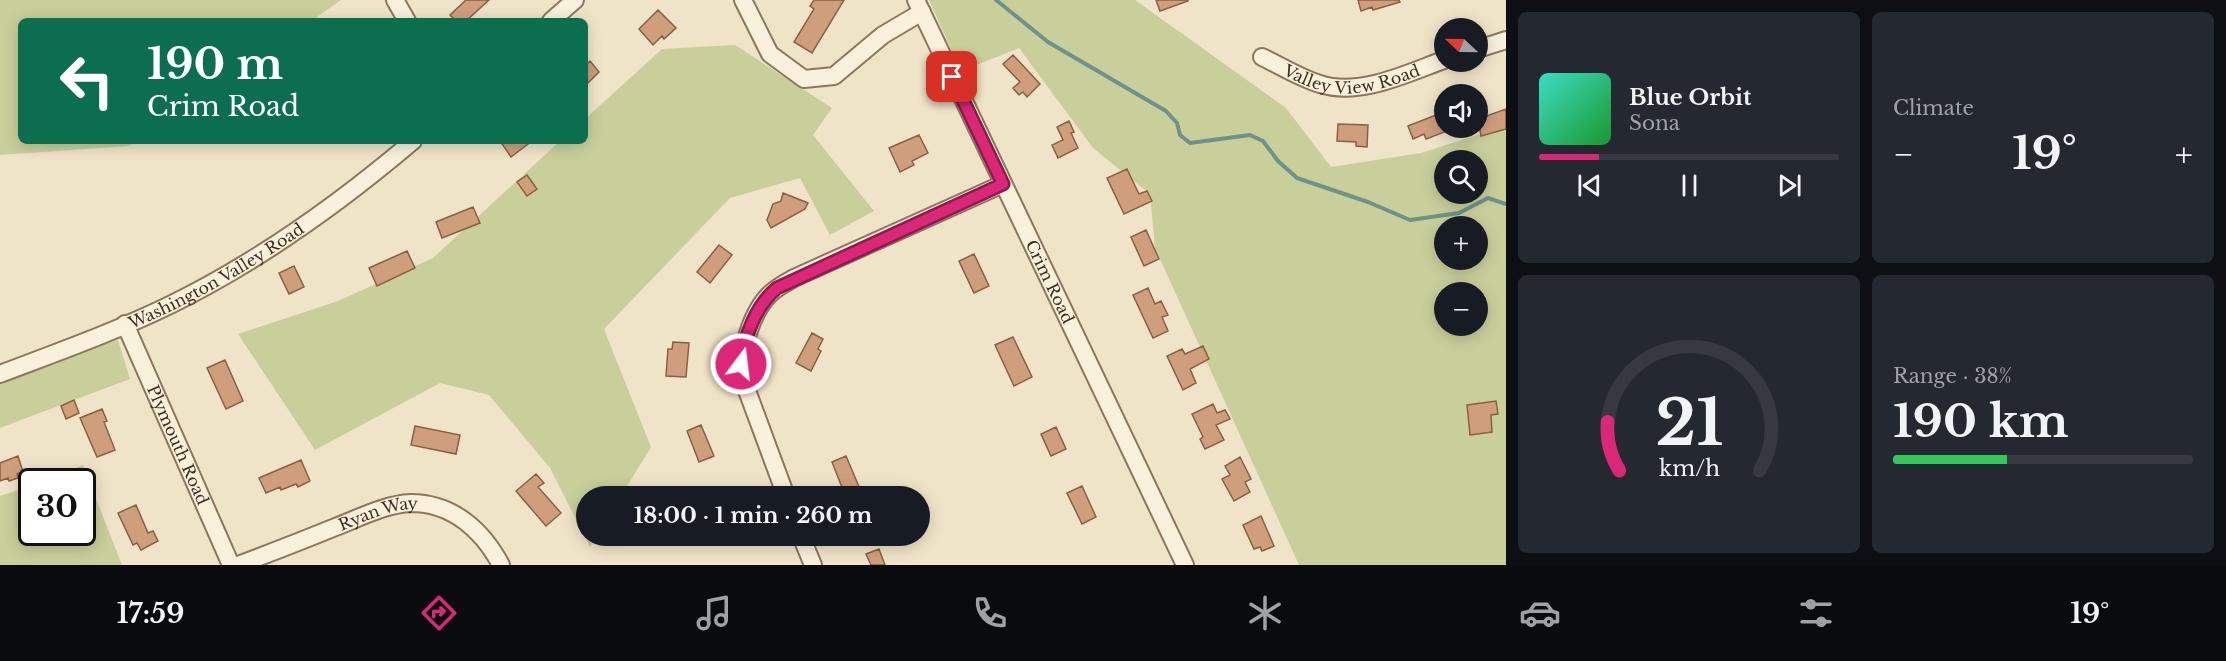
<!DOCTYPE html>
<html lang="en">
<head>
<meta charset="utf-8">
<style>
	body { margin:0; font-family:"Libre Baskerville",serif; background:#242831; color:#f1f3f6; height:100vh; display:flex; flex-direction:column; font-size:22px; white-space:nowrap }
	* { box-sizing:border-box; margin:0 }
	p { font-size:20px; color:#9ea1a6 }
	.icon { flex:none; width:33px; height:33px; fill:none; stroke:currentColor; stroke-width:2; stroke-linecap:round; stroke-linejoin:round }
	.map { position:relative; flex:1; overflow:hidden }
	.sheet { display:flex; flex-direction:column; gap:12px; padding:12px; background:#0d0f14; width:720px }
	.sheet>* { flex:none }
	.guide { position:absolute; left:18px; top:18px; width:570px; height:126px; border-radius:9px; box-shadow:0 3px 15px #0003; background:#0b6e4f; color:#fff; overflow:hidden }
	.needle { width:39px; rotate:292deg }
	.fabs { position:absolute; left:1434px; top:18px; display:grid; gap:12px }
	.fabs a { display:grid; place-items:center; width:54px; height:54px; border-radius:50%; background:#171b24; box-shadow:0 3px 15px #0003; font-size:30px }
	.speed { position:absolute; left:18px; top:468px; display:flex; gap:12px; font-size:30px; font-weight:700; text-align:center }
	.speed>* { display:grid; place-content:center; width:78px; height:78px; border-radius:50%; background:#171b24; box-shadow:0 3px 15px #0003; line-height:1 }
	.speed .limit { border:3px solid #111; border-radius:9px; background:#fff; color:#111 }
	.pin { position:absolute; display:grid; place-items:center; width:51px; height:51px; color:#fff; margin:-26px; border-radius:12px; box-shadow:0 3px 9px #0006 }
	.me { position:absolute; width:66px; margin:-33px; rotate:15deg; stroke-linejoin:round; filter:drop-shadow(0 0 4px #0008) }
	.turn { display:flex; align-items:center; gap:21px; height:126px; padding:0 30px; font-size:27px }
	.turn .icon { width:78px; height:78px; stroke-width:2.5 }
	.turn b { display:block; font-size:42px; line-height:51px }
	.big { font-size:45px; font-weight:800; line-height:1.1 }
	.sheet .card { flex:1; display:flex; flex-direction:column; justify-content:center; gap:9px; min-width:0; padding:0 21px; border-radius:9px; background:#242831 }
	.sheet .dial { align-items:center; gap:0 }
	.dial svg { height:156px; overflow:visible; fill:none; stroke:#363941; stroke-width:7; stroke-linecap:round; text-anchor:middle }
	.dial text { fill:#f1f3f6; stroke:none }
	.song { display:flex; align-items:center; gap:18px }
	.cover { width:72px; height:72px; border-radius:9px; background:linear-gradient(135deg,hsl(170 70% 55%),hsl(130 70% 35%)) }
	.played { height:6px; border-radius:3px; background:linear-gradient(90deg,#db2777 20%,#363941 20%) }
	.keys { display:flex; justify-content:space-around; direction:ltr }
	.heat { display:flex; justify-content:space-between; align-items:center; font-size:33px; direction:ltr }
	.charge { height:9px; border-radius:4px; background:linear-gradient(90deg,#34c759 38%,#363941 0) }
	.sheet .tiles { flex:1; display:grid; gap:12px; grid-template-columns:repeat(2,1fr) }
	.trip { position:absolute; left:576px; top:486px; width:354px; height:60px; border-radius:30px; background:#171b24; box-shadow:0 3px 15px #0003; font-weight:800; line-height:60px; text-align:center }
	.tab-bar { display:flex; height:96px; justify-content:space-around; align-items:center; background:#090b0e; color:#9ea1a6 }
	.tab-bar .icon { width:42px; height:42px }
	.tab-bar .active { color:#db2777 }
	.tab-bar b { font-size:27px; color:#f1f3f6 }
	main { display:flex; flex:1; min-height:0 }
	.map>svg:first-child { display:block }
</style>
</head>
<body>
<main>
<div class="map">
<svg width="1506" height="565" viewBox="0 0 1506 565">
	<rect width="100%" height="100%" fill="#f0e4c8"/>
	<!-- green -->
	<path fill="#c9cf9b" fill-rule="evenodd" d="M0,0H341L311,21H21V141H136L129,146L0,155Z
		M929,0H1135L1286,108L1331,167L1421,153L1506,126V565H1299L1155,248L1150,194L1093,148L1019,48L961,71ZM1444,160H1478V194H1444ZM1444,226H1478V260H1444ZM1444,292H1478V326H1444Z
		M735,45L832,108L813,135L874,211L830,235L800,178L730,198L604,329L651,447L621,496H586V536H597L590,547L550,468L489,395L440,383L315,450L238,334L338,301L433,258L560,141H585V119L662,49Z
		M118,340L130,379L0,428V376Z
		M83,465L122,565H0V496L31,486L32,532H82V482L44,481Z"/>
	<g fill="none" stroke-linecap="round" stroke-linejoin="round">
		<!-- stream -->
		<path stroke="#6f938a" stroke-width="4" d="M996,0L1048,42L1166,111L1177,123L1180,135L1190,143L1250,135L1263,141L1278,161L1297,178L1368,202L1410,220L1459,213L1488,198L1506,204"/>
	</g>
	<!-- building -->
	<path fill="#cf9f7d" stroke="#8d5f41" stroke-width="1.5" d="M466,0H489L466,21H456L450,15Z
		M814,0H844L812,53L794,42L814,9L810,6Z
		M1156,0H1188V1L1160,11Z
		M1358,0H1399L1400,2L1373,10L1372,7L1361,11Z
		M658,10L676,28L664,39L662,36L653,45L639,29Z
		M1013,55L1040,84L1027,97L1023,92L1019,95L1013,88L1020,82L1003,64Z
		M590,61L599,72L585,86V66Z
		M1506,109V129L1481,136L1478,119Z
		M1441,113L1444,128L1447,131L1426,139L1424,134L1413,139L1408,126Z
		M1069,121L1074,132L1071,133L1078,148L1058,158L1052,145L1063,140L1057,127Z
		M1338,124L1368,125L1367,147L1356,146V142L1337,141Z
		M919,135L928,153L912,161L914,165L900,172L889,148Z
		M500,141H532L511,157Z
		M1127,169L1139,194L1147,191L1152,201L1124,214L1107,178Z
		M527,175L537,189L527,196L517,182Z
		M783,193L808,203L805,209L771,228L767,220L773,204L781,201Z
		M473,207L480,223L442,238L436,222Z
		M1146,230L1159,259L1144,266L1131,237Z
		M719,245L732,255L710,283L697,272Z
		M407,251L415,268L377,286L369,268Z
		M974,254L989,286L974,293L959,261Z
		M294,266L304,287L289,294L279,273Z
		M1148,288L1155,304L1161,301L1168,315L1162,317L1168,331L1153,338L1133,295Z
		M812,333L823,339L818,349L821,351L811,371L796,363Z
		M1013,337L1032,377L1014,386L995,345Z
		M673,342L689,343L686,377L666,376L668,349H672Z
		M1203,346L1209,359L1190,369L1196,383L1183,390L1167,356L1182,349L1185,354Z
		M225,360L243,401L226,409L207,368Z
		M74,400L79,413L66,419L61,406Z
		M1496,401L1498,414L1491,415L1492,432L1470,435L1467,405Z
		M1213,404L1217,413L1225,410L1230,419L1216,425L1224,440L1205,449L1200,439L1203,437L1192,414Z
		M102,409L107,421L104,422L115,450L97,457L80,418Z
		M701,425L714,456L699,462L687,431Z
		M415,426L460,435L456,454L411,445Z
		M1056,427L1066,449L1051,456L1041,434Z
		M18,456L23,472L17,474L18,478L9,481L8,478L0,481V463Z
		M846,456L860,489L845,495L832,462Z
		M1240,457L1251,479L1245,482L1250,492L1234,501L1222,479L1230,475L1225,466Z
		M301,460L310,481L298,487L296,484L281,490L280,487L266,493L259,478Z
		M536,474L544,483L538,487L561,513L546,526L516,491Z
		M1082,486L1096,517L1082,524L1067,493Z
		M136,505L148,533L153,531L158,541L141,550L137,543L133,545L118,513Z
		M1261,516L1274,546L1262,551L1260,547L1254,549L1243,525Z
		M879,549L885,565H871L866,554Z"/>
	<g fill="none" stroke-linecap="round" stroke-linejoin="round">
		<!-- minor casing -->
		<g stroke="#8d765c" stroke-width="20">
			<g id="minor">
				<path d="M395,0L407,21"/>
				<path d="M743,0L770,54L804,79L834,76L883,35L922,12"/>
				<path id="s1" d="M916,0L1185,565"/>
				<path d="M551,21L575,0"/>
				<path d="M1478,49L1506,40"/>
				<path id="s2" d="M1262,57C1281,66 1300,78 1320,84C1360,97 1407,73 1444,60"/>
				<path id="s3" d="M125,324L231,565"/>
				<path id="s4" d="M0,374C58,352 117,331 172,304C259,261 340,203 413,141"/>
				<path d="M786,496L742,377C739,353 752,311 770,294C777,287 785,283 794,278L1003,184"/>
				<path d="M801,536L813,565"/>
				<path id="s5" d="M238,565C270,553 301,541 333,528C357,519 385,504 411,503C453,503 483,531 501,565"/>
			</g>
		</g>
		<!-- minor -->
		<use href="#minor" stroke="#faf1dc" stroke-width="16"/>
	</g>
	<g fill="none" stroke-linecap="round" stroke-linejoin="round">
		<!-- route casing -->
		<g stroke="#8e194d" stroke-width="15">
			<path id="route" d="M741,364C744,337 756,305 777,288L1003,184L952,77"/>
		</g>
		<!-- route -->
		<use href="#route" stroke="#db2777" stroke-width="10"/>
	</g>
	<g text-anchor="middle" stroke-width="4.5" stroke-linejoin="round" paint-order="stroke">
		<!-- street labels -->
		<g font-size="16" fill="#3d2e20" stroke="#f7eed8">
			<text dy="6" stroke="none"><textPath href="#s2" startOffset="96">Valley View Road</textPath></text>
			<text dy="6" stroke="none"><textPath href="#s4" startOffset="238">Washington Valley Road</textPath></text>
			<text dy="6" stroke="none"><textPath href="#s1" startOffset="312">Crim Road</textPath></text>
			<text dy="6" stroke="none"><textPath href="#s3" startOffset="132">Plymouth Road</textPath></text>
			<text dy="6" stroke="none"><textPath href="#s5" startOffset="150">Ryan Way</textPath></text>
		</g>
	</g>
</svg>
<div class="fabs">
<a><svg class="needle" viewBox="-14 -14 28 28"><path d="M0-13l5 13h-10z" fill="#e53935"/><path d="M0 13l5-13h-10z" fill="#9ea1a6"/></svg></a>
<a><svg class="icon" aria-label="sound" viewBox="0 0 24 24"><path d="M4 9h4l5-4v14l-5-4H4zM17 9q2 3 0 6"/></svg></a>
<a><svg class="icon" aria-label="search" viewBox="0 0 24 24"><circle cx="10" cy="10" r="6"/><path d="M15 15l6 6"/></svg></a>
<a>+</a>
<a>−</a>
</div>
<div class="speed"><div class="limit">30</div></div>
<div class="pin" style="left:952px;top:77px;background:#d93025"><svg class="icon" aria-label="arrive" viewBox="0 0 24 24"><path d="M6 21V4h12l-3 4 3 4H6"/></svg></div>
<svg class="me" style="left:741px;top:364px" viewBox="-20 -20 40 40"><circle r="17" fill="#db2777" stroke="#fff" stroke-width="3"/><path d="M0-11L8 9 0 5-8 9z" fill="#fff"/></svg>
<div class="trip">18:00 · 1 min · 260 m</div>
<div class="guide">
<div class="turn"><svg class="icon" aria-label="left" viewBox="0 0 24 24"><path d="M17 20v-9H6M10 6l-5 5 5 5"/></svg><div><b>190 m</b>Crim Road</div></div>
</div>
</div>
<section class="sheet">
<div class="tiles">
<div class="card">
<div class="song"><i class="cover"></i><div><b>Blue Orbit</b><p>Sona</p></div></div>
<div class="played"></div>
<div class="keys"><svg class="icon" aria-label="previous" viewBox="0 0 24 24"><path d="M18 5L8 12l10 7zM5 5v14"/></svg><svg class="icon" aria-label="pause" viewBox="0 0 24 24"><path d="M8 5v14M16 5v14"/></svg><svg class="icon" aria-label="next" viewBox="0 0 24 24"><path d="M6 5l10 7-10 7zM19 5v14"/></svg></div>
</div>
<div class="card"><p>Climate</p>
<div class="heat"><a>−</a><b class="big">19°</b><a>+</a></div>
</div>
<div class="card dial"><svg viewBox="0 0 100 80">
<path d="M14 69A42 42 0 1 1 86 69"/>
<path d="M14 69A42 42 0 0 1 8 44" stroke="#db2777"/>
<text x="50" y="56" font-size="32" font-weight="700">21</text>
<text x="50" y="72" font-size="11">km/h</text>
</svg></div>
<div class="card"><p>Range · 38%</p><b class="big">190 km</b><div class="charge"></div></div>
</div>
</section>
</main>
<nav class="tab-bar">
<b>17:59</b>
<svg class="icon active" aria-label="directions" viewBox="0 0 24 24"><path d="M12 3l9 9-9 9-9-9zM9 14v-3h6M13 9l2 2-2 2"/></svg>
<svg class="icon" aria-label="music" viewBox="0 0 24 24"><path d="M9 18V5l10-2v13"/><circle cx="6" cy="18" r="3"/><circle cx="16" cy="16" r="3"/></svg>
<svg class="icon" aria-label="phone" viewBox="0 0 24 24"><path d="M5 4h4l2 5-3 2q2 4 5 5l2-3 5 2v4C11 20 4 13 5 4z"/></svg>
<svg class="icon" aria-label="climate" viewBox="0 0 24 24"><path d="M12 3v18M4 7l16 10M4 17L20 7"/></svg>
<svg class="icon" aria-label="car" viewBox="0 0 24 24"><path d="M5 17H2v-5l4-1 3-4h7l3 4 3 1v5h-3M9 17h6M6 11h13"/><circle cx="7" cy="17" r="2"/><circle cx="17" cy="17" r="2"/></svg>
<svg class="icon" aria-label="filters" viewBox="0 0 24 24"><path d="M4 7h16M4 17h16"/><circle cx="9" cy="7" r="2"/><circle cx="15" cy="17" r="2"/></svg>
<b>19°</b>
</nav>
</body>
</html>
